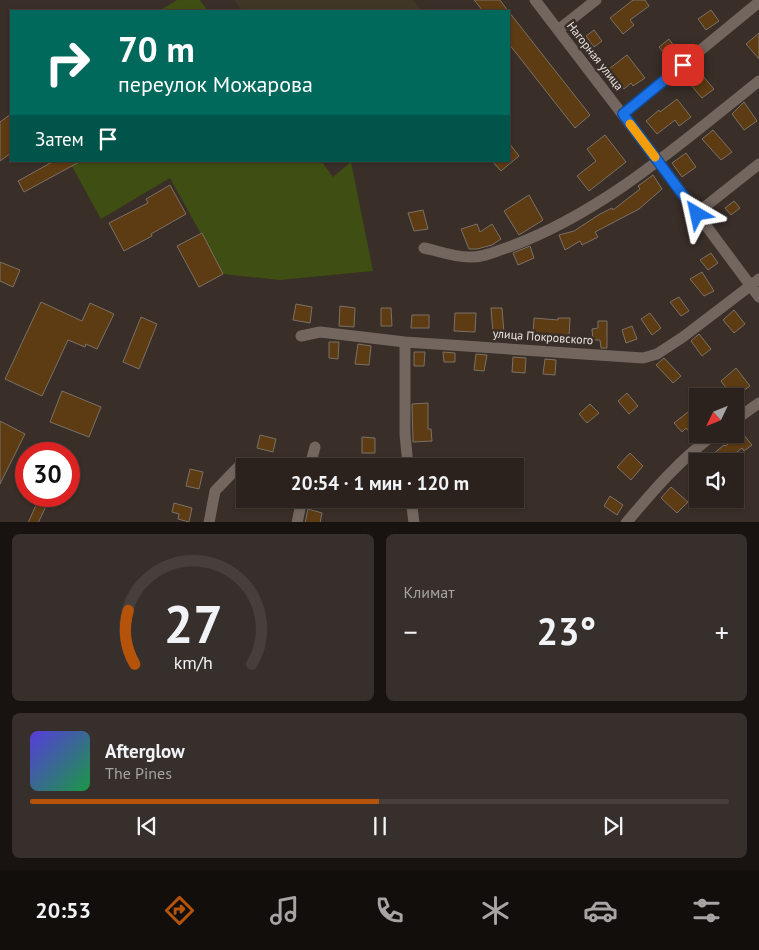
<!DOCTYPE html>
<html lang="ru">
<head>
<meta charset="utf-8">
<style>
	body { margin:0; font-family:"PT Sans",sans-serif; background:#372f2b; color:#f1f3f6; height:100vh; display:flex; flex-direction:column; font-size:19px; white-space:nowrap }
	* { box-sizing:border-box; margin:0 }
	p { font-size:16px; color:#a6a4a4 }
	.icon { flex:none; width:28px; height:28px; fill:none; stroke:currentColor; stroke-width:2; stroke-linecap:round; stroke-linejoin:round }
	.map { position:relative; height:522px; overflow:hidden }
	.panel { display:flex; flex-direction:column; gap:12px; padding:12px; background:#181310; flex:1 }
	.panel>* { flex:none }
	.hud { position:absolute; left:10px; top:10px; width:500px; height:152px; border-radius:0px; box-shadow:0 1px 4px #0004,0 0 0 1px #473f3c; background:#00695c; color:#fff; overflow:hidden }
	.needle { width:32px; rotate:227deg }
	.tools { position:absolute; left:689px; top:388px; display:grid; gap:10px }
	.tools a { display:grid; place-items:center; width:55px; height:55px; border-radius:0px; background:#2b221e; box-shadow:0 1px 4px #0004,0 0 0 1px #473f3c; font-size:25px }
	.speed { position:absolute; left:15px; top:442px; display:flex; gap:10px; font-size:25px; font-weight:700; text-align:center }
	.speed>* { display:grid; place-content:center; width:65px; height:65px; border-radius:50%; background:#2b221e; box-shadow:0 1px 4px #0004,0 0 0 1px #473f3c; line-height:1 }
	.speed .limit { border:8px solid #d22; background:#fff; color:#111 }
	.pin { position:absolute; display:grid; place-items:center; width:42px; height:42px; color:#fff; margin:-21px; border-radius:10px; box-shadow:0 2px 8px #0006 }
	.me { position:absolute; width:55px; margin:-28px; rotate:324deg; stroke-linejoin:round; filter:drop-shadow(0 0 4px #0008) }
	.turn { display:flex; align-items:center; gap:18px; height:105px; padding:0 25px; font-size:22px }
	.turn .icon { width:65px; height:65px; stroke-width:2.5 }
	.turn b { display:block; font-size:35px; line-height:42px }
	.then { display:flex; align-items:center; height:48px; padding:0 25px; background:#0003; gap:10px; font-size:19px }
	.big { font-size:38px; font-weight:700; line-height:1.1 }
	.panel .card { flex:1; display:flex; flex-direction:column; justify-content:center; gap:8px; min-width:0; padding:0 18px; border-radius:8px; background:#372f2b }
	.panel .dial { align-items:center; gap:0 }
	.dial svg { height:130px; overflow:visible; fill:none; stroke:#473f3c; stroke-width:7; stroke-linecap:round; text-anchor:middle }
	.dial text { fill:#f1f3f6; stroke:none }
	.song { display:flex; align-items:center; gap:15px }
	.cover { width:60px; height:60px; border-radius:8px; background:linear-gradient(135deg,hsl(250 70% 55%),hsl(140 70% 35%)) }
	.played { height:5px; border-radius:2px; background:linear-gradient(90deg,#b45309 50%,#473f3c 50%) }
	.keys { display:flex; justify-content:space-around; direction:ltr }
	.heat { display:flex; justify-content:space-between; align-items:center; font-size:28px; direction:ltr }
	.panel .tiles { flex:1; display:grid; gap:12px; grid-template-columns:1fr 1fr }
	.card:last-child { grid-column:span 2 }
	.trip { position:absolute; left:236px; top:458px; width:288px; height:50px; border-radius:0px; background:#2b221e; box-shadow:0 1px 4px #0004,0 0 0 1px #473f3c; font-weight:700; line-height:50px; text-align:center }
	.dock { display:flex; height:80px; justify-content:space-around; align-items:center; background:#110e0c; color:#a6a4a4 }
	.dock .icon { width:35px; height:35px }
	.dock .selected { color:#b45309 }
	.dock b { font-size:22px; color:#f1f3f6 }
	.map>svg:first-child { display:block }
</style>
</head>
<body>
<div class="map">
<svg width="759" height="523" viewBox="0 0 759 523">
	<rect width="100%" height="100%" fill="#392e28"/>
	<!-- medical -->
	<path fill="#413727" d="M234,0H413L422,11H242Z"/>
	<!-- green -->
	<path fill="#3f4e12" d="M177,0H200L208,11H159Z
		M69,161H321L333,177L351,162L373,271L280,280L223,274L170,178L101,219Z"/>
	<!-- building -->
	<path fill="#5d3b13" stroke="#7b7167" d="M474,0H500L508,11H483Z
		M633,0H645L649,6L630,20L634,25L623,34L610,18Z
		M711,10L719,21L706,30L698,19Z
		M509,12L590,115L575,128L509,44Z
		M594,30L602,41L594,47L586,36Z
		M759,33V59L746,44Z
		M669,39L678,52L669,59L659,47Z
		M627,55L645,78L633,86L631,83L624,89L609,69Z
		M702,75L714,89L702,98L690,84Z
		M677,99L691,117L679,126L675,120L657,134L646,121L659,110L660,112Z
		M744,102L757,121L744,130L732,114Z
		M11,114V153L0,161V122Z
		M713,130L732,152L721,160L702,139Z
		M605,135L626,162L589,191L577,176L596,161L587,149Z
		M509,143L519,156L501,171L492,161H509Z
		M686,153L696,167L682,177L672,163Z
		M54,161H81L24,192L18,181Z
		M653,175L662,189L639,209L595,232L598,237L582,245L580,241L565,250L559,235L574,231L600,214L612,208L613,210L640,189L638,186Z
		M170,185L186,214L151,234L152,236L124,251L109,223L148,203L146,199Z
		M529,195L543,220L519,235L504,211Z
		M734,201L740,208L731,215L725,208Z
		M423,210L428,229L414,231L408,213Z
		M477,224L480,232L492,224L501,239L492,245L477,249H469L461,229Z
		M202,233L223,274L199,287L177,246Z
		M530,246L534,258L518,265L513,253Z
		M711,253L718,263L708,270L700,260Z
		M0,262L20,270L13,287L0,281Z
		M702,272L714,291L704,296L690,279Z
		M679,297L689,311L681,316L670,302Z
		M41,302L82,321L90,303L114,314L97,349L86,344L85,347L68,340L42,396L5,379Z
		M296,304L312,307L310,323L293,320Z
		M340,306L355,308L354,327L339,326Z
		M381,308H391L392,326H381Z
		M491,308H502L504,333H493Z
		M734,310L745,324L734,333L723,320Z
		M455,313H476L475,332L454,331Z
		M650,313L661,328L652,335L641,319Z
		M412,315H429V328H411Z
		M141,317L157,324L139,369L123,362Z
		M534,318L558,320V318H570L569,338L533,334Z
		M598,321H607V348H601L600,340H593L592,329L598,328Z
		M632,326L637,339L626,343L622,330Z
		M699,334L711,349L702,356L691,341Z
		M329,342H339L338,359L329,358Z
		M358,344L371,346L369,365L355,364Z
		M414,352H425L424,366H414Z
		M443,352L455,353V362H444Z
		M476,354L487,355L484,371L474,370Z
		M513,357L526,358L525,373L512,372Z
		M664,358L681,376L673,383L656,365Z
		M545,359L556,360L555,375L543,374Z
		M736,368L750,386L736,396H732L721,381Z
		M62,391L101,407L89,437L50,422Z
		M627,393L638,406L629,414L618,401Z
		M428,403V429H431L432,441L413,442L412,404Z
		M590,404L599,413L587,423L579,414Z
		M698,404V430L692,435L686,428L682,432L674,423Z
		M0,421L25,434L0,484Z
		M743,434L752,445L744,451L742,448L726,461H717L712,455L724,445L725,446Z
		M260,435L276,439L273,452L257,448Z
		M362,437L375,438V453H362Z
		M630,453L643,466L631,480L617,467Z
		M190,469L203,472L199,489L186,486Z
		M671,487L688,502L677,513L661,498Z
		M40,496H51L38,523H28Z
		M610,496L623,505L617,515L604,506Z
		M174,503L192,508L189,522L178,519L179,514L172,512Z
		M308,509L322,513L320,523H305Z"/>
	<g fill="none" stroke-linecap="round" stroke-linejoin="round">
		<!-- minor -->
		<path stroke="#73665f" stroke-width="11" d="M535,0L658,161L759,297
			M558,30L596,0
			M623,114L759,2
			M697,213L759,164
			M424,248C438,251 454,257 469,257C483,258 496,251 509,247C604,212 681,143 759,81
			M301,336L320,332L405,342L643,358L657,354L683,337L759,279
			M405,342V434L408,466
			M735,420L759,403
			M310,466L315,447
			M411,499L414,523
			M209,523L215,491L242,463
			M297,523L302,499
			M626,523C653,491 681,458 715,434"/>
	</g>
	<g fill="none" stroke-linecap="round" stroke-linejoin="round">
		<!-- route casing -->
		<g stroke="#114b97" stroke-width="12">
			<path id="route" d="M683,65L623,114L697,214"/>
		</g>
		<!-- route -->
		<use href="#route" stroke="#1a73e8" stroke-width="9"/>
		<!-- slow -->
		<path stroke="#f59e0b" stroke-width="9" d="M630,124L655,157"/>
	</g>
	<g text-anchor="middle" stroke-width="5" stroke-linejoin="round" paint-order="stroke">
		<!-- street labels -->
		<g font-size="12" fill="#eae3df" stroke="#392e28">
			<text transform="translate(595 56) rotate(52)" y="4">Нагорная улица</text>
			<text transform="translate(543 337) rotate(4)" y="4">улица Покровского</text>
		</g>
	</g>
</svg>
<div class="tools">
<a><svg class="needle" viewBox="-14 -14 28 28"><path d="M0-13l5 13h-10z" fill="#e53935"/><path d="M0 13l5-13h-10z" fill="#a6a4a4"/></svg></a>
<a><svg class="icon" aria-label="sound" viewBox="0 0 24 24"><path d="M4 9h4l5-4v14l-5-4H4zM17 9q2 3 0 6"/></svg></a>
</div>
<div class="speed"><div class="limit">30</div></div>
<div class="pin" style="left:683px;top:65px;background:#d93025"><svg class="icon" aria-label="arrive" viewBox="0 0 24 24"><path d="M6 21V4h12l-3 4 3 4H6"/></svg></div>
<svg class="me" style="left:697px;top:214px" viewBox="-20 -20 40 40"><path d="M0-17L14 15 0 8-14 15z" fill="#1a73e8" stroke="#fff" stroke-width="4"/></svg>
<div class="trip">20:54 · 1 мин · 120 m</div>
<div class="hud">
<div class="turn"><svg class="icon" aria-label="right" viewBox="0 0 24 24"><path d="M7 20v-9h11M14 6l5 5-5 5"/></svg><div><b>70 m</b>переулок Можарова</div></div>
<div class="then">Затем<svg class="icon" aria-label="arrive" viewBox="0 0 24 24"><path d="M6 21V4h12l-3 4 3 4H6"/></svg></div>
</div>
</div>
<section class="panel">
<div class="tiles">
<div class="card dial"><svg viewBox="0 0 100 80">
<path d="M14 69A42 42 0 1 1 86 69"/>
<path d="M14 69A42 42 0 0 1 10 36" stroke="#b45309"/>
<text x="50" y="56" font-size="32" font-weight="700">27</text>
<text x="50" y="72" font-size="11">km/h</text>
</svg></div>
<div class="card"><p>Климат</p>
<div class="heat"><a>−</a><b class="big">23°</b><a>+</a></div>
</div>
<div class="card">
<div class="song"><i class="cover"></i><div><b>Afterglow</b><p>The Pines</p></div></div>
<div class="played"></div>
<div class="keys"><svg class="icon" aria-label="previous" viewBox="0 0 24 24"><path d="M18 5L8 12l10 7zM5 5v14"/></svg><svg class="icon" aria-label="pause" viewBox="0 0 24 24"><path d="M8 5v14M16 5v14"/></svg><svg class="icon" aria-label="next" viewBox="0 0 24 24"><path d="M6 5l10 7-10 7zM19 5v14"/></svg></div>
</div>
</div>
</section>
<nav class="dock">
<b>20:53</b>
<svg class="icon selected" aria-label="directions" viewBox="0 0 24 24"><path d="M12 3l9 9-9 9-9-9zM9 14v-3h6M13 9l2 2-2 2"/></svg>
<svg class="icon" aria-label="music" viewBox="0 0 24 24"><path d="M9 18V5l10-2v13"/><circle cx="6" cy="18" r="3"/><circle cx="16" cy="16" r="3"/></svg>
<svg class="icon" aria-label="phone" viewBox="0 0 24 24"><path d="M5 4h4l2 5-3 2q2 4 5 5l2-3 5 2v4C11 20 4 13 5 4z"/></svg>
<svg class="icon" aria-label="climate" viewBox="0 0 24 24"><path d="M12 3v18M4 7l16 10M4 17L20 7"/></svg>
<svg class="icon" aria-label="car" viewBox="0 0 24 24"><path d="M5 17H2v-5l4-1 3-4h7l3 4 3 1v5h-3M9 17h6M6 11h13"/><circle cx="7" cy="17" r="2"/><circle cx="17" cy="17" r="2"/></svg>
<svg class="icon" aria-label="filters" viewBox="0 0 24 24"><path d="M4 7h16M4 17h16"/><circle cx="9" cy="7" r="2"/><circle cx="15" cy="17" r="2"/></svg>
</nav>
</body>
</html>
